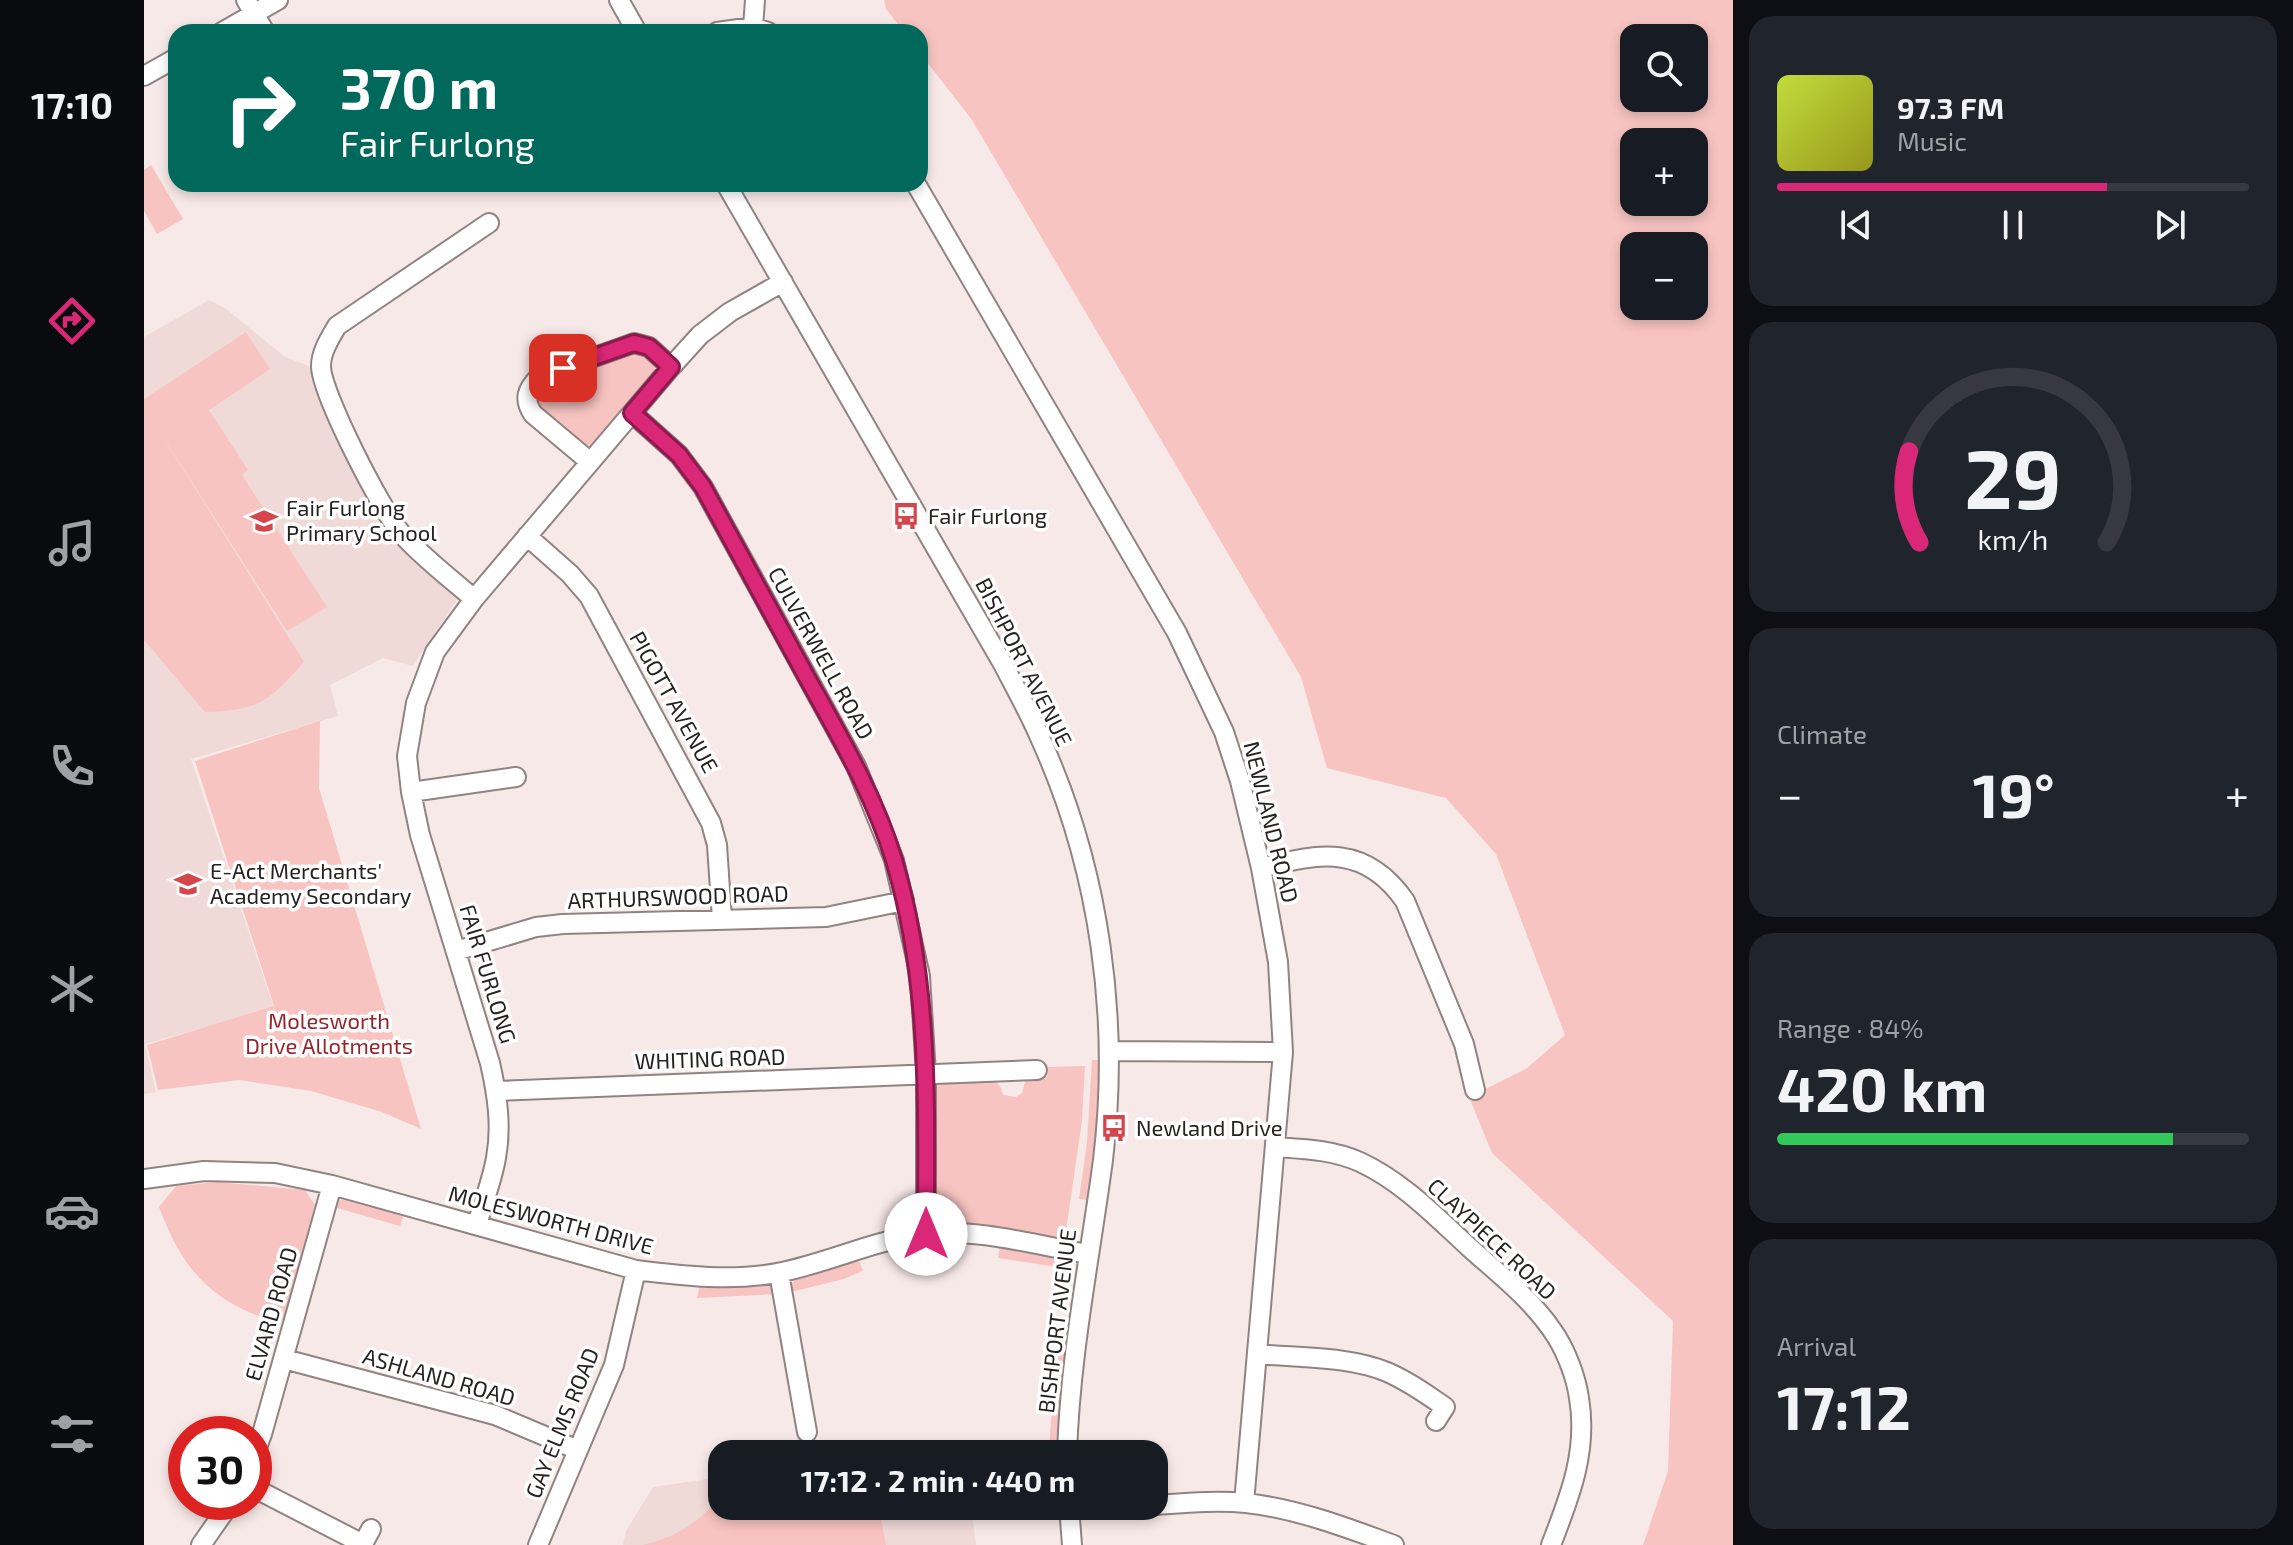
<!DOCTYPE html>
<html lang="en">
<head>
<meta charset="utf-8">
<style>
	body { margin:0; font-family:"Exo 2",sans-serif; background:#20242c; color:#f1f3f6; height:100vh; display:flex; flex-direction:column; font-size:30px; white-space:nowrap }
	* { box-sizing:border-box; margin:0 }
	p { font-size:26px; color:#9ea1a6 }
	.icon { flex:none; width:44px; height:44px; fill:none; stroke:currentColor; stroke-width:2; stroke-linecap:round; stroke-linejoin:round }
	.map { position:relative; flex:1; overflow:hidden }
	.drawer { display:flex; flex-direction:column; gap:16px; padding:16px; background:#0d0f14; width:560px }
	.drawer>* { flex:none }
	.banner { position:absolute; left:24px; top:24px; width:760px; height:168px; border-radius:24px; box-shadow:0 4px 12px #0003; background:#00695c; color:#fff; overflow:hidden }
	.fabs { position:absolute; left:1476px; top:24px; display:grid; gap:16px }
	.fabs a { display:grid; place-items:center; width:88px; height:88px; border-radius:16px; background:#171b24; box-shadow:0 4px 12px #0003; font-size:40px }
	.speed { position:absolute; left:24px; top:1416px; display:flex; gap:16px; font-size:40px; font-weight:700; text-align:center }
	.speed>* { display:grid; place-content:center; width:104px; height:104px; border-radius:50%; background:#171b24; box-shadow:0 4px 12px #0003; line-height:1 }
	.speed .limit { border:12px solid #d22; background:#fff; color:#111 }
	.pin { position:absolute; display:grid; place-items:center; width:68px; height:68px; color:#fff; margin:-34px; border-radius:16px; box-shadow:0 4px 12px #0006 }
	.me { position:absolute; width:88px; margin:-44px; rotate:0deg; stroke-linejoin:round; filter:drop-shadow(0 0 6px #0008) }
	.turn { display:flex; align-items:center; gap:28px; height:168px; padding:0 40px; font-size:36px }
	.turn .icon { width:104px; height:104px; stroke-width:2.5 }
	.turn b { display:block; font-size:56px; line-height:68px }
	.big { font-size:60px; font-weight:700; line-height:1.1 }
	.drawer .widget { flex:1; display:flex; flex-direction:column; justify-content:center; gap:12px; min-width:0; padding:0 28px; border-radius:24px; background:#20242c }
	.drawer .dial { align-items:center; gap:0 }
	.dial svg { height:208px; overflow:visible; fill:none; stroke:#363941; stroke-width:7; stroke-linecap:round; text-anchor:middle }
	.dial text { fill:#f1f3f6; stroke:none }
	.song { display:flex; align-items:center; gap:24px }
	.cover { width:96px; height:96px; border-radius:12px; background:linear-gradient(135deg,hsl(70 70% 55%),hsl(60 70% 35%)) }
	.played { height:8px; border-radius:4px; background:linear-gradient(90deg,#db2777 70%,#363941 70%) }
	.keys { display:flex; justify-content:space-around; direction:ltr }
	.heat { display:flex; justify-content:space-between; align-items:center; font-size:44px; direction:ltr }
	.charge { height:12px; border-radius:6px; background:linear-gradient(90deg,#34c759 84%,#363941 0) }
	.trip { position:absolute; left:564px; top:1440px; width:460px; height:80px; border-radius:24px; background:#171b24; box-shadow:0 4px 12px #0003; font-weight:700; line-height:80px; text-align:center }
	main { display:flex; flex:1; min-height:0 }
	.dock { display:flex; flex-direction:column; width:144px; justify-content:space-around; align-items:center; background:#090b0e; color:#9ea1a6 }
	.dock .icon { width:56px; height:56px }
	.dock .on { color:#db2777 }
	.dock b { font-size:36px; color:#f1f3f6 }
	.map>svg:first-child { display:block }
</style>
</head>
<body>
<main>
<nav class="dock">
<b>17:10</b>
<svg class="icon on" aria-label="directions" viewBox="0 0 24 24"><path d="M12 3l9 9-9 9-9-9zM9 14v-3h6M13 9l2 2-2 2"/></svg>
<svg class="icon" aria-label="music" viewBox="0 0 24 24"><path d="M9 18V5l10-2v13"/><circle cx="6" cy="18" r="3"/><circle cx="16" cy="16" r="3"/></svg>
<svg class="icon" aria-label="phone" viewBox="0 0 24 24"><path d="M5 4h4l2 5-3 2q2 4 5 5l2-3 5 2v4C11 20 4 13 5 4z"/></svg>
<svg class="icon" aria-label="climate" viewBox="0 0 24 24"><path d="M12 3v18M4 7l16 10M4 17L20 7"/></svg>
<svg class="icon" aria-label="car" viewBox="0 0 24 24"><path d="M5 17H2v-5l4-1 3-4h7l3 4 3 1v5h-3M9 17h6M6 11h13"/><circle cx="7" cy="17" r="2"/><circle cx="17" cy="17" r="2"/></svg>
<svg class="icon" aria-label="filters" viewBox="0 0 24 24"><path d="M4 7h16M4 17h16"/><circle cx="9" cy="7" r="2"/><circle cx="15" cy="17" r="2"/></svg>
</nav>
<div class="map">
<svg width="1589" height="1545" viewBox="0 0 1589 1545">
	<rect width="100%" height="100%" fill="#f7e9e8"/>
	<!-- built -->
	<path fill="#f0dad8" d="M65,300L81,308L141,357L165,366L191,427L252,538L314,598L269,666L239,658L186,685L194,716L47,759L130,1008L1,1044L12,1092L0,1094V337Z
		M578,1477V1506H827L832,1545H479L482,1531L509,1487Z"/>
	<!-- green -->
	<path fill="#f8c4c1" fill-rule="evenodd" d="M740,0H1589V1545H1499L1524,1471L1529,1321L1348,1153L1325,1097L1382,1069L1421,1035L1352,854L1302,798L1183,768L1157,677L828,120L776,53V32H760L742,9ZM1490,38H1550V98H1490ZM1490,142H1550V202H1490ZM1490,246H1550V306H1490Z
		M7,165L39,219L13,234L0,211V170Z
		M102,332L126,369L65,410L104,470L98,475L183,607L143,631L7,418L160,662C125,702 115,710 61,712L0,640V399Z
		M489,347L515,364L447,445L439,446L396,411L390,394L392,389L422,373L430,376L457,367L462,357Z
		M176,721L175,788L277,1129L238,1112L167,1091L95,1080L14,1090L3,1045L130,1006L51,761Z
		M948,1060H957L958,1078L949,1201L935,1199L943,1142Z
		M941,1066L938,1121L922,1231L908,1240L800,1224L792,1212L789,1105L792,1082L850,1080L856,1086L859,1095L872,1097L878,1093L882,1078L903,1077L904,1067Z
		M73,1182L161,1190L171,1205L140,1319L135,1323C68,1303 39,1271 15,1207L32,1186Z
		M206,1197L257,1212L259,1217L256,1226L193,1208L194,1201Z
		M856,1245L922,1255L920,1268L854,1258Z
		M714,1258L719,1271L700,1279L647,1292L646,1286L653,1277Z
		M623,1282L633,1294L553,1298L556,1285Z
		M913,1347L921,1349L915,1441L910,1448L905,1447Z
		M578,1496V1506H735L742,1545H498C534,1537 554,1522 578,1496Z"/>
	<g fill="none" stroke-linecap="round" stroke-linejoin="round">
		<!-- minor casing -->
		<g stroke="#908483" stroke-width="22">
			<path id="minor" d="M102,0L121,32
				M475,0L493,32
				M609,27L611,0
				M78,32L134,0
				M573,32L609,27L624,32
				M0,76L32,58
				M582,184L859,664C872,689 886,714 897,740C956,870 976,1019 959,1160C946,1258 926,1355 923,1454
				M772,184L1033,633L1080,732L1096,781L1117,868L1134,962L1139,1052L1100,1503
				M488,413L535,455L559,487L712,766L750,860L776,976L782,1075V1234
				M445,461L389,414C379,399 383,389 395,377L490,343L505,347L527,367
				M383,536L426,574L445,596L567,823L573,845L578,919
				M330,599C306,578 278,557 257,533C238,511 177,393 177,366C177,352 186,338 193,326L345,223
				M267,792L372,777
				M1117,868C1177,852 1222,845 1261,901L1320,1044L1331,1090
				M312,951L392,927L419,924L682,917L760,901
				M966,1051L1139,1052
				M352,1091L893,1070
				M1132,1147C1161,1149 1189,1150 1216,1162C1259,1182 1292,1217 1326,1248C1355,1274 1386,1298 1408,1330C1421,1348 1432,1376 1435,1398C1444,1451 1426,1496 1407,1545
				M0,1179L60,1171L131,1173L188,1185L492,1270C540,1276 590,1282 638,1272C686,1262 731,1240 780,1234C833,1228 891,1245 944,1254
				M333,1225C339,1203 348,1181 352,1158C358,1126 353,1094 346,1063L276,835L267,792L263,756L272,703L291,652L330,599L527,367L556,335L586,312L639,282
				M635,1273L663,1432
				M1113,1354C1155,1358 1204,1356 1243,1372C1264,1381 1282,1394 1301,1407L1292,1421
				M140,1359L351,1415L434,1450
				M110,1455L118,1434L188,1185
				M110,1488L219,1544L227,1529
				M1010,1505C1040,1503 1072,1500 1102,1503C1154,1509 1201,1527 1250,1545
				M925,1506L928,1545
				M925,1509L982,1506
				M57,1545L87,1502
				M394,1545L470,1365L492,1270"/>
		</g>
		<!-- minor -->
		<use href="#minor" stroke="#fff" stroke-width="18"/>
	</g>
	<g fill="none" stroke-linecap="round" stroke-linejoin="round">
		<!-- route casing -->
		<g stroke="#8e194d" stroke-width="20">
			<path id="route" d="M419,368L490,343L505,347L527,367L488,413L535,455L559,487C593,549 627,612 661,674C694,734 730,794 750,860C787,984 782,1106 782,1234"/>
		</g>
		<!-- route -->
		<use href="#route" stroke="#db2777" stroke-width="14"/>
	</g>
	<!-- icons -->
	<defs>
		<g id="bus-bare" transform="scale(2.16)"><path d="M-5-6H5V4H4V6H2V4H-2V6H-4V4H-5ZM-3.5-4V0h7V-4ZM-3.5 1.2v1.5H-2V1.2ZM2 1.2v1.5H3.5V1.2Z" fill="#d5454c" stroke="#fff" stroke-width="2.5" paint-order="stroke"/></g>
		<g id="school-bare" transform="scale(2.16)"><path d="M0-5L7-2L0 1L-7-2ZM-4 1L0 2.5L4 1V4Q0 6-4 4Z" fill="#d5454c" stroke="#fff" stroke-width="2.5" paint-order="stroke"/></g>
	</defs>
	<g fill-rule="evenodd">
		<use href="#bus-bare" x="762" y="516"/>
		<use href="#school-bare" x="120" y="521"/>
		<use href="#school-bare" x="44" y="884"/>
		<use href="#bus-bare" x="970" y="1128"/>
	</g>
	<g text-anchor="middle" stroke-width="7" stroke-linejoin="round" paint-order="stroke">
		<!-- poi labels -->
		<g font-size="22" fill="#272222" stroke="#fff" text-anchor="start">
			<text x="142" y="516">Fair Furlong<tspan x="142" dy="25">Primary School</tspan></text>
			<text x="784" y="524">Fair Furlong</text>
			<text x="66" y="879">E-Act Merchants'<tspan x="66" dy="25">Academy Secondary</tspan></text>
			<text x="992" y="1136">Newland Drive</text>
		</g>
		<!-- street labels -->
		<g font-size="22" fill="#272222" stroke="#fff">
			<text transform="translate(677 653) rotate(61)" y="8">CULVERWELL ROAD</text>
			<text transform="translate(880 662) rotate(63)" y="8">BISHPORT AVENUE</text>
			<text transform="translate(530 702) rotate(61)" y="8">PIGOTT AVENUE</text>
			<text transform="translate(1127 822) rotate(76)" y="8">NEWLAND ROAD</text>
			<text transform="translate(534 897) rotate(-2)" y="8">ARTHURSWOOD ROAD</text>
			<text transform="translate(344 974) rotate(73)" y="8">FAIR FURLONG</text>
			<text transform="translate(566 1059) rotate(-2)" y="8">WHITING ROAD</text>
			<text transform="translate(407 1220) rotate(15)" y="8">MOLESWORTH DRIVE</text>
			<text transform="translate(1348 1239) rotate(43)" y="8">CLAYPIECE ROAD</text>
			<text transform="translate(127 1314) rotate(-74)" y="8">ELVARD ROAD</text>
			<text transform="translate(913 1321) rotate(-83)" y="8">BISHPORT AVENUE</text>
			<text transform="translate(295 1377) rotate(16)" y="8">ASHLAND ROAD</text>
			<text transform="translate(418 1423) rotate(-68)" y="8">GAY ELMS ROAD</text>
		</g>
		<!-- park labels -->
		<g font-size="22" fill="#97242d" stroke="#fff">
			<text x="185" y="1029">Molesworth<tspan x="185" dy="25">Drive Allotments</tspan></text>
		</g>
	</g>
</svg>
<div class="fabs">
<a><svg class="icon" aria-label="search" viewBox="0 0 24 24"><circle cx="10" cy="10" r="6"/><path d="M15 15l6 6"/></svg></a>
<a>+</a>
<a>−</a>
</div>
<div class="speed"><div class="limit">30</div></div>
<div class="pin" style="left:419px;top:368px;background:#d93025"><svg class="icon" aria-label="arrive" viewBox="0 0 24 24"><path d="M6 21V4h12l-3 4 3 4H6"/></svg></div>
<svg class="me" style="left:782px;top:1234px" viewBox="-20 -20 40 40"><circle r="19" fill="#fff"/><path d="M0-13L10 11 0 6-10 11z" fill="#db2777"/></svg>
<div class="trip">17:12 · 2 min · 440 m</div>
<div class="banner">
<div class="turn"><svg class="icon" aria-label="right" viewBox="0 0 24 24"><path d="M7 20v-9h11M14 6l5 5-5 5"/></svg><div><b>370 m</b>Fair Furlong</div></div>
</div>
</div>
<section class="drawer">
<div class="widget">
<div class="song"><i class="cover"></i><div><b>97.3 FM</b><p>Music</p></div></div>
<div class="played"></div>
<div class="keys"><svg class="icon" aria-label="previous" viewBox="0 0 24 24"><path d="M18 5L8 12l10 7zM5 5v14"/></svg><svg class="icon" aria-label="pause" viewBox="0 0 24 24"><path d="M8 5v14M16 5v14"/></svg><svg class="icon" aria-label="next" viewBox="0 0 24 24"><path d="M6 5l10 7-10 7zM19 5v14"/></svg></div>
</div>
<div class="widget dial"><svg viewBox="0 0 100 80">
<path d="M14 69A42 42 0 1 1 86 69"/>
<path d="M14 69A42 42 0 0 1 10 34" stroke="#db2777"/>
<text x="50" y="56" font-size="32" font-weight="700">29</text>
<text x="50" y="72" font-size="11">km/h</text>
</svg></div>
<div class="widget"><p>Climate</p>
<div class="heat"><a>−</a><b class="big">19°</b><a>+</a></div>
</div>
<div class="widget"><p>Range · 84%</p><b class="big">420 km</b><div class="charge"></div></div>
<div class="widget"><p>Arrival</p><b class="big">17:12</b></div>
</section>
</main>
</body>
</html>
